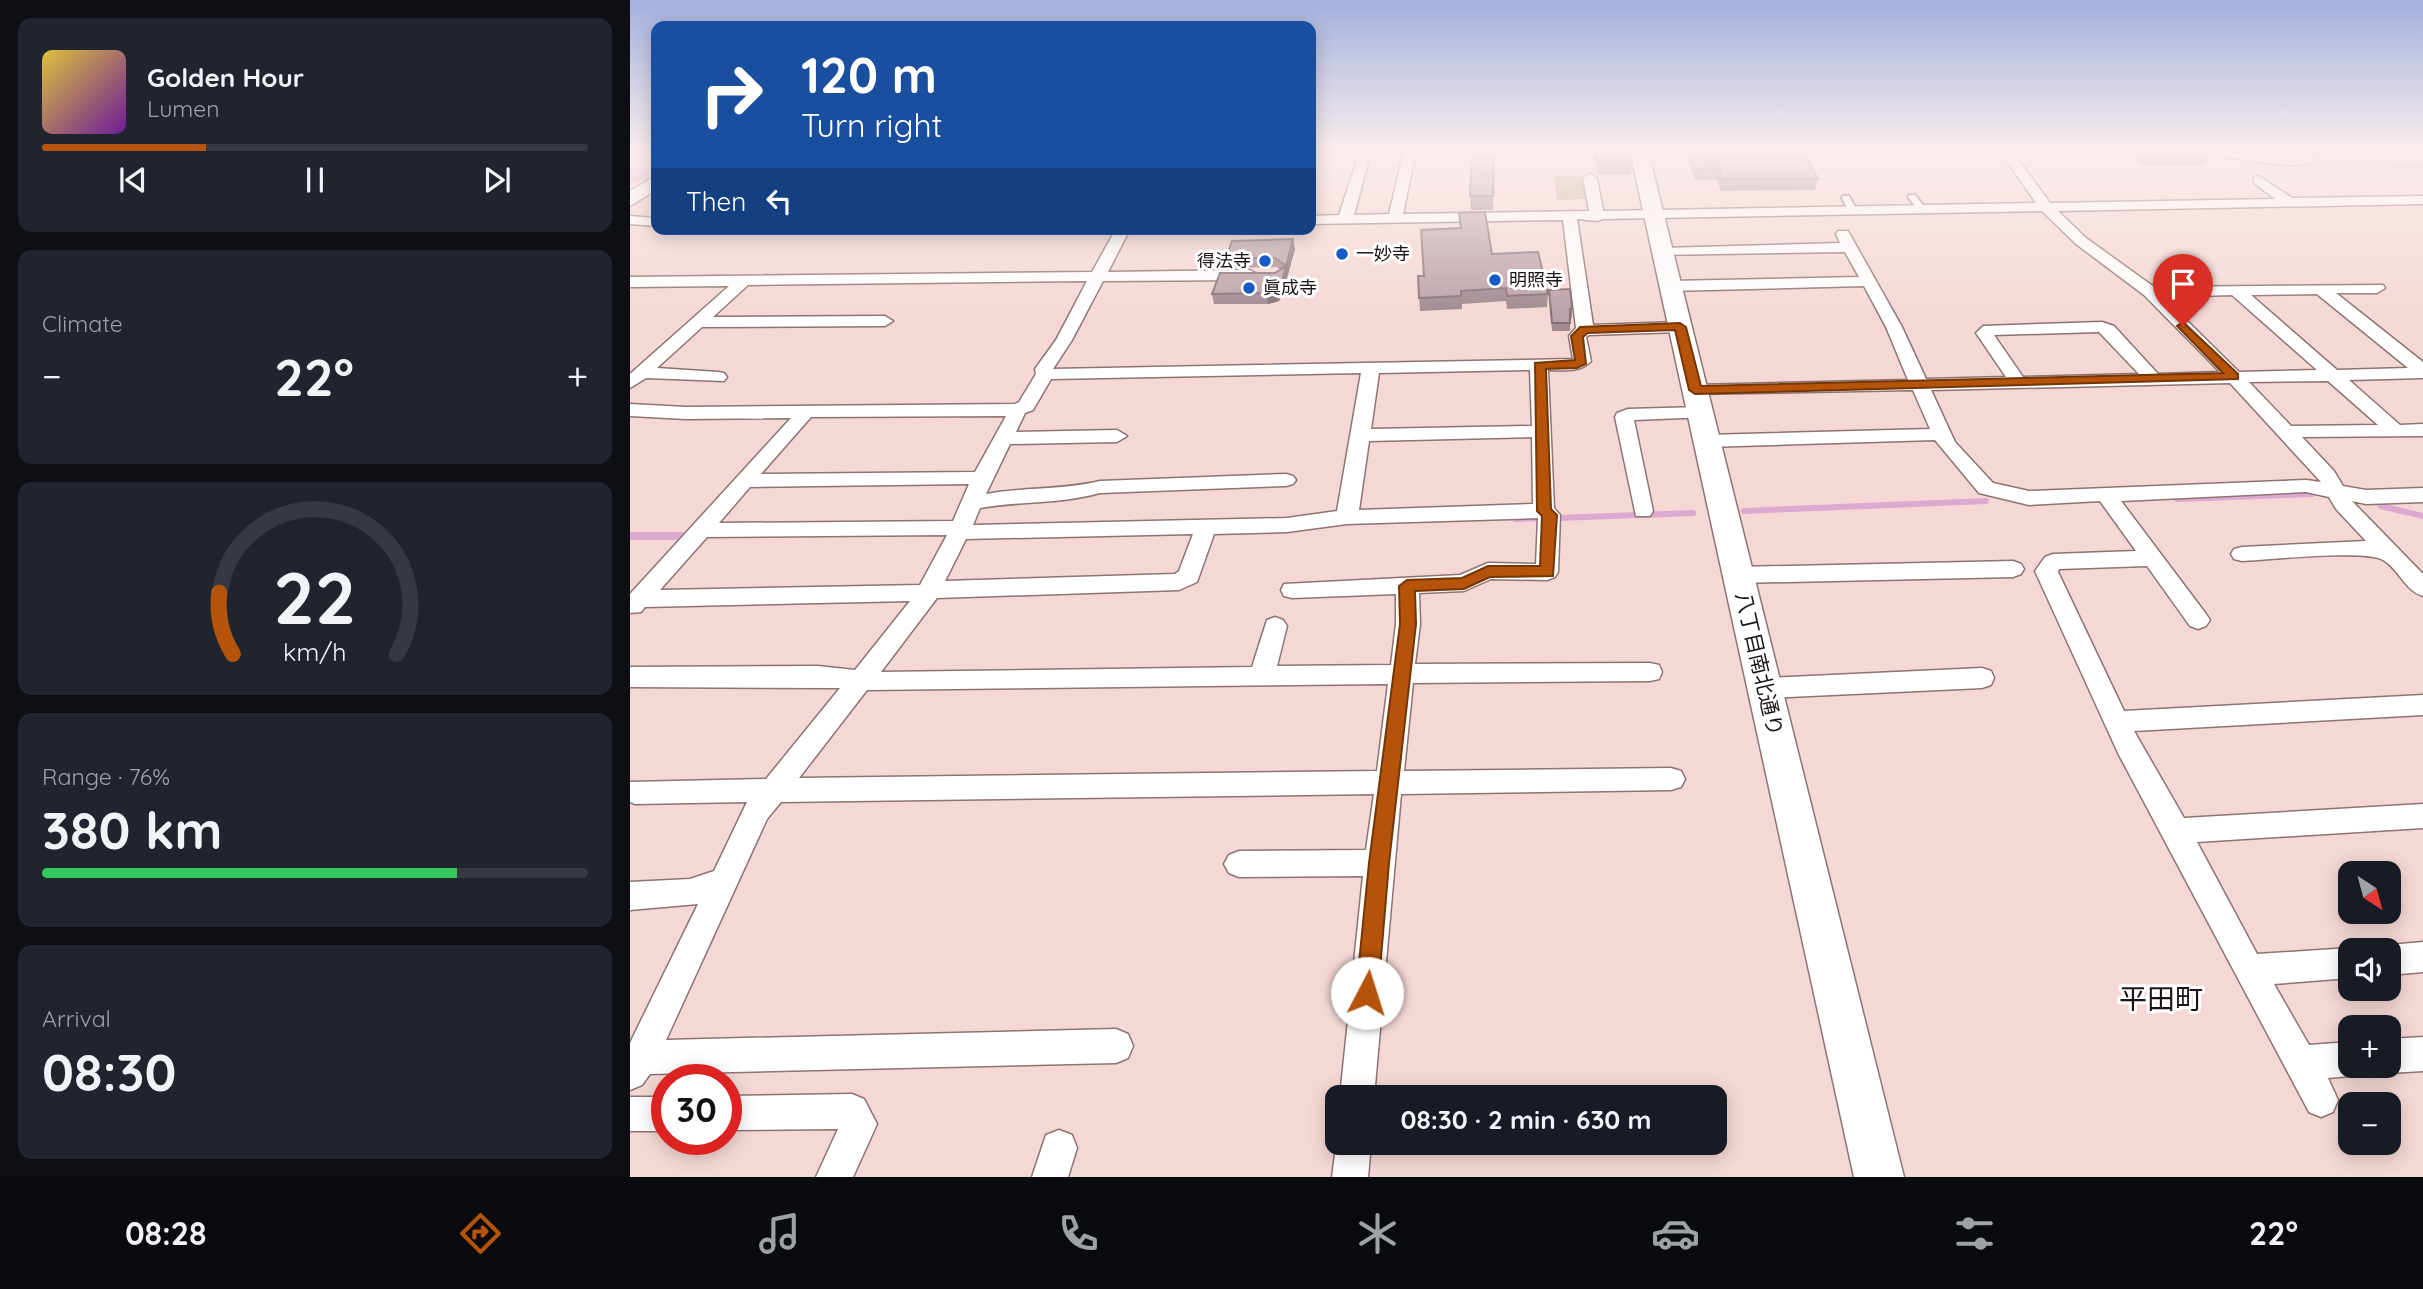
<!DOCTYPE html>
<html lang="en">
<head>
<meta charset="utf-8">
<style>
	body { margin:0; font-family:Quicksand,"Noto Sans JP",sans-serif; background:#20242c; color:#f1f3f6; height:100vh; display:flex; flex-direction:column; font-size:26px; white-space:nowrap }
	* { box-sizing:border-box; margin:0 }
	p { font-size:23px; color:#9ea1a6 }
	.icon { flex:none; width:38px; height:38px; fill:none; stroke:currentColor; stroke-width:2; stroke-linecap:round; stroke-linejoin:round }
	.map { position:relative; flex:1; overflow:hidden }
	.drawer { display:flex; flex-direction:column; gap:18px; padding:18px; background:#0d0f14; width:630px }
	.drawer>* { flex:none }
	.top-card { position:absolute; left:21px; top:21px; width:665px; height:214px; border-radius:14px; box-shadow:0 4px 18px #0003; background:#1a4fa0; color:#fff; overflow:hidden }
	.needle { width:46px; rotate:144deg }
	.controls { position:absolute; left:1708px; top:861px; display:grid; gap:14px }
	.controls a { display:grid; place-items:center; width:63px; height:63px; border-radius:14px; background:#171b24; box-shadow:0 4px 18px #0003; font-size:35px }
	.speed { position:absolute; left:21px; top:1064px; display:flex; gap:14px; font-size:35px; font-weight:700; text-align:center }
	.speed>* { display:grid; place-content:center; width:91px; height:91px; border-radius:50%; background:#171b24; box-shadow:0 4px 18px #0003; line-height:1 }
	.speed .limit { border:10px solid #d22; background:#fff; color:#111 }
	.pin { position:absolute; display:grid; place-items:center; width:60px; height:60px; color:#fff; margin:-72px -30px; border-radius:50% 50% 50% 0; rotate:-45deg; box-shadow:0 0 7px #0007 }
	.pin .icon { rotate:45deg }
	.me { position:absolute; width:77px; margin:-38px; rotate:5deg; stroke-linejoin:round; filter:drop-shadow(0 0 5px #0008) }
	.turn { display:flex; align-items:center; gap:24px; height:147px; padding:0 35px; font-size:32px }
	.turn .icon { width:91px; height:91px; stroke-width:2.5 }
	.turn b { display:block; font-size:49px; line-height:60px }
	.then { display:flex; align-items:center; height:66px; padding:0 35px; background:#0003; gap:14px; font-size:26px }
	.big { font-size:52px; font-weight:700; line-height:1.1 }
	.drawer .tile { flex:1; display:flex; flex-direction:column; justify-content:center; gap:10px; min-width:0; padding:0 24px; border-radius:14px; background:#20242c }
	.drawer .dial { align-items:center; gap:0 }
	.dial svg { height:182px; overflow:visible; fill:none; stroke:#363941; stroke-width:7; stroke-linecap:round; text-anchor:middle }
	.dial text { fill:#f1f3f6; stroke:none }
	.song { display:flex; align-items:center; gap:21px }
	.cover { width:84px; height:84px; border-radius:10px; background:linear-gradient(135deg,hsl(50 70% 55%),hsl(280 70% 35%)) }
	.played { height:7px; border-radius:4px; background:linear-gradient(90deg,#b45309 30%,#363941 30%) }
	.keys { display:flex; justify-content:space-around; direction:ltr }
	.heat { display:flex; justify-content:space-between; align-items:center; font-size:38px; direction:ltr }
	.charge { height:10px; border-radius:5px; background:linear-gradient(90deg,#34c759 76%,#363941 0) }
	.trip { position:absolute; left:695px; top:1085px; width:402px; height:70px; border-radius:14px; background:#171b24; box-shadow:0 4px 18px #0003; font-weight:700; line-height:70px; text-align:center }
	.tab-bar { display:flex; height:112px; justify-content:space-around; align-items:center; background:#090b0e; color:#9ea1a6 }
	.tab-bar .icon { width:49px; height:49px }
	.tab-bar .active { color:#b45309 }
	.tab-bar b { font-size:32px; color:#f1f3f6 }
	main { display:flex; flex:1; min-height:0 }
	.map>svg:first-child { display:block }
</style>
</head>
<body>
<main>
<section class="drawer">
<div class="tile">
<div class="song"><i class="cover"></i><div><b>Golden Hour</b><p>Lumen</p></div></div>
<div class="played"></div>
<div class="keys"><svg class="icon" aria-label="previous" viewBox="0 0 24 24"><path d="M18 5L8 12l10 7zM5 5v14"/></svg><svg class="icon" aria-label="pause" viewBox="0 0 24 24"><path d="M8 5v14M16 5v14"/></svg><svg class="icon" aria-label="next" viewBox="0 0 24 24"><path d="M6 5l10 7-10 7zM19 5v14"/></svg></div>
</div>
<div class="tile"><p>Climate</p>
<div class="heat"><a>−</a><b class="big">22°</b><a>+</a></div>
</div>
<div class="tile dial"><svg viewBox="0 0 100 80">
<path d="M14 69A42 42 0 1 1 86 69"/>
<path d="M14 69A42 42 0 0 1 8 42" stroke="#b45309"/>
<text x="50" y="56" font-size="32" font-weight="700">22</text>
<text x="50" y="72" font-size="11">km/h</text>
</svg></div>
<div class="tile"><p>Range · 76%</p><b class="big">380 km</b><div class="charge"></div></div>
<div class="tile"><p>Arrival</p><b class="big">08:30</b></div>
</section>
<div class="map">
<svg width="1793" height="1177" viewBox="0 0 1793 1177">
	<rect width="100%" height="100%" fill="#f5d8d5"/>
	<!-- green -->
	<path fill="#c2ab8b" d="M924,176H955L959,199L927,200Z"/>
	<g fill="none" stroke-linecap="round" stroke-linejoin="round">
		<!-- stream-far1 -->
		<path stroke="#dda9d0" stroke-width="6" d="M1547,499L1682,494
			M1751,506L1793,516
			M1114,511L1356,501
			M927,518L1063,513
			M886,519L913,518"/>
		<!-- stream -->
		<path stroke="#dda9d0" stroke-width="8" d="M0,536H56"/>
		<!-- river -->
		<path fill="#dda9d0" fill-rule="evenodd" d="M1583,151L1768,152L1793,155V169L1644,163L1587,156Z
			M0,167L26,170V182L0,181Z"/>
		<!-- lane casing -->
		<g stroke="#8d7471" stroke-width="4">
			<path id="lane" d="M1279,195H1285L1296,209L1295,211H1289L1278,197Z
				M1213,196H1219L1227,211L1226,213H1220L1212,198Z"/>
		</g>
		<!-- street casing -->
		<g stroke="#8d7471" stroke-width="3">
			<path id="street" d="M730,151L741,152L724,215L759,214L774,151H786L773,214L959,211L953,178L960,174L967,178L973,211L1406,203L1370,151H1382L1420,203L1645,199L1624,183V177L1629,176L1662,198L1793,196V204L1428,211L1456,238L1524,287L1753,285L1755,288L1747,293H1706L1793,362V378L1719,380L1770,425L1793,424V436L1672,437L1704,471L1713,486L1736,490L1793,488V502L1736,504L1722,501L1793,574V596C1775,591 1769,569 1753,560C1736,549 1637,560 1612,561L1604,559L1601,554L1604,549L1612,547L1736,541L1706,509L1699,497L1676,492L1491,501L1576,614L1580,620L1576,626L1568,629L1560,626L1517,566L1429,569L1428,572L1494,711L1793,695V715L1504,731L1554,818L1793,804V828L1567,842L1627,954L1720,948L1726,950H1720V978L1644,984L1679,1045L1720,1042V1066H1734L1732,1071L1720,1076L1698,1078L1708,1100L1703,1112L1691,1117L1679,1112L1488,753L1405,571L1415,557L1423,554L1506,551L1470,501L1399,505L1349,493L1305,440L1077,447L1067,441L1077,435L1300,429L1283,390L1059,394L1056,390L1059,386L1065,385L1278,380L1256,327L1234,286L1040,291L1032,286L1040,281L1229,277L1215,252L1027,255L1025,252L1032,248L1210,243L1206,234L1208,231H1218L1272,327L1296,379L1376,377L1346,333L1353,326L1472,322L1484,326L1528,374L1590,372L1514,295L1446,244L1412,211L973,219L967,221L947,219L963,325L1050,322L1058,327L1050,332L959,335L956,337L961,361C950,373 933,370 918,370L924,508L930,515L928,572L925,577L917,580L861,579L834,591L789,593L790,624L785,664L1020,663L1029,665L1032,672L1029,679L1020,681L783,683L774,771L1041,768L1051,771L1055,779L1051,787L1041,790L771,794L744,1097H710L733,876L609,877L599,873L594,864L599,855L609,851L736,850L744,794L151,802L137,819L36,1040L486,1029L498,1034L503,1046L498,1058L486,1063L20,1074L12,1085L0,1090V1043L68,904L0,910V882L60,879L84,871L117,802L5,804L0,802V782L136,779L210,688L0,687V667L188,666L225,670L280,601L15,607L11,612L0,613V594L161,418L56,419L0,416V404L56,407L385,404L389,402L406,374L405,369L426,340L457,281L118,285L83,317L255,316L263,321L255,326L72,327L27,368L88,372L94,373L97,377L94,381L16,378L0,388V374L99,286L0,287V277L462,272L486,229H500L478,272L620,270L628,275L620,280L473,281L442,340L423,369L943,359L939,336L946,328L933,220L681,224V216L709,215ZM1687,294L1778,368L1707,370L1621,295ZM1602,295L1687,370L1609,372L1533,297ZM1469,332L1509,374L1393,377L1364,335ZM900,370L902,426L741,429L749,373ZM731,373L707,511L657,518L343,525L350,508C390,501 431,504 470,493L656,486L663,484L666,480L663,476L656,474L470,481C433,490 394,487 356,494L380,444L487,442L497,436L487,430L386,432L395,413L403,410L421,379ZM1698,381L1748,425L1661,426L1619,382ZM1600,383L1691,482L1676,480L1399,491L1363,483L1325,442L1301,390ZM376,416L345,472L131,474L181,417ZM902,437L903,504L729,510L739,441ZM339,484L323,521L89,523L120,487ZM908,518L906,564L858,563L830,575L654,584L651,590L654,596L662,598L766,594V624L761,665L647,666L657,626L653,620L645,617L637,620L622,667L251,672L307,598L549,590L567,582L584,534L657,532L717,524ZM563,534L549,571L545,574L315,581L336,539ZM317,535L290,585L30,590L77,537ZM758,684L747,771L169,778L237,690Z
				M1578,151L1681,156L1687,160C1672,172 1605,158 1584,155Z
				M0,216L26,218V226L0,224Z
				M95,229H251L244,233H102Z
				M1071,407L1080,413L1078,417L1004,420L1023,511L1020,516H1006L985,417L987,413L998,409Z
				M1383,561L1391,564L1394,569L1391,574L1383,577L1108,583L1100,581L1097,575L1100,569L1108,567Z
				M1352,668L1361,671L1364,678L1361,685L1352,688L1135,698L1126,695L1122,688L1126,681L1135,678Z
				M1793,942V972L1759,975V950L1748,949L1759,945Z
				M1793,1037V1071L1759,1073L1747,1068L1746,1066H1759V1039Z
				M222,1094L234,1099L247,1124L223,1177H186L208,1129L96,1130V1096Z
				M0,1097H37V1131H0Z
				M429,1130L442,1135L447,1148L438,1177H402L416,1135Z
				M707,1139V1143H741L738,1177H702Z"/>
		</g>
		<!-- secondary casing -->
		<g stroke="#8d7471" stroke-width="3">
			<path id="secondary" d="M1000,151H1018L1274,1177H1224Z
				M26,176V190L0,206V191Z"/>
		</g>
		<!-- lane -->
		<use href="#lane" fill="#fff" fill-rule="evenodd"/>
		<!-- street -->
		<use href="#street" fill="#fff" fill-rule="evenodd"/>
		<!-- secondary -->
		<use href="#secondary" fill="#fff" fill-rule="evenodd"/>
	</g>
	<!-- wall -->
	<path fill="#a28a90" d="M864,151L863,210H841L840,196Z
		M963,151H999L1002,160L1001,174H967Z
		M1058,151H1173L1188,179L1185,190L1091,191L1087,180H1065L1057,159Z
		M1499,151H1579L1581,152L1574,166L1513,165Z
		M829,213L862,254L918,294L917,307L877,309L876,301L832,304V309L790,311L788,276H794L830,228Z
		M665,249L653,292L649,301L638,304H584L582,294L645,273L650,270L647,267L598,268L596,258Z
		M919,290L942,309V318H940V331H922Z"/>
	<!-- shaded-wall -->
	<path fill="#847176" d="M663,239L665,249L653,292L649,301L638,304L636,293L652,282Z"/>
	<!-- building -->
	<path fill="#bca1a8" stroke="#847176" stroke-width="2" d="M842,151H864L863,196H840Z
		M966,151H999L1002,160L968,161Z
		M1060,151H1173L1188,179H1093L1089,168L1066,169Z
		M1518,151H1579L1581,152H1519Z
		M855,212L862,254L908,252L918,294L877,296L876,288L831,291V296L789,298L788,276H794L791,230L831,228L829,213Z
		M663,239L652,282L647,291L636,293L582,294L590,273H645L656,266L645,258H596L602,241Z
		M940,289L942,309H940V323H922L919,290Z"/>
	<!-- sky -->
	<linearGradient id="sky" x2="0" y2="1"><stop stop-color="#a3b0de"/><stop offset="0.48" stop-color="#faedec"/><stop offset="1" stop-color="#faedec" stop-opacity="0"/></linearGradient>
	<rect width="1793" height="315" fill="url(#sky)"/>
	<!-- route -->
	<path fill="#b45309" stroke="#753606" stroke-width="2" d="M1553,322L1608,374V379L1065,394L1059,390L1045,330L958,333L953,337L956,364L947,368L916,369L921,509L927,515L923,576L860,577L834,589L785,591L786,624L759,863L748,993L745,1001L737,1004L729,1001L726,993L739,863L770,624L769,586L777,580L832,578L858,566H910L912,516L907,511L905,363L945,360L941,336L950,327L1050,323L1056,327L1071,386L1593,373L1549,328L1547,326Z"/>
	<!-- markers -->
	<g fill="#185ac6" stroke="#fff" stroke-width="2.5">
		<circle cx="712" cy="254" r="7"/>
		<circle cx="635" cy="261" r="7"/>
		<circle cx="865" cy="280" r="7"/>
		<circle cx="619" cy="288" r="7"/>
	</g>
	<g text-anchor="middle" stroke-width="6" stroke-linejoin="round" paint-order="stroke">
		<!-- far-poi labels -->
		<g font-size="18" fill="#1c1312" stroke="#fff" text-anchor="start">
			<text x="726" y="260">一妙寺</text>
			<text x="621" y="267" text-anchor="end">得法寺</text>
			<text x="879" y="286">明照寺</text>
			<text x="633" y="294">眞成寺</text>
		</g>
		<!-- street labels -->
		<g font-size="21" fill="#1c1312" stroke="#fff">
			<text transform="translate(1129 664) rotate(77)" y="7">八丁目南北通り</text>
		</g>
		<!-- near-quarter labels -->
		<g font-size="28" fill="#1c1312" stroke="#fff">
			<text x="1531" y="1009">平田町</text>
		</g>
	</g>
</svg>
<div class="controls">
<a><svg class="needle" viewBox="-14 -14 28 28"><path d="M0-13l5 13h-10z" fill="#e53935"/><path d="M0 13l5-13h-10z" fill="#9ea1a6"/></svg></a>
<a><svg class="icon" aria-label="sound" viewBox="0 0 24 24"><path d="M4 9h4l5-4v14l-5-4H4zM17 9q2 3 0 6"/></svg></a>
<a>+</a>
<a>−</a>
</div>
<div class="speed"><div class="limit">30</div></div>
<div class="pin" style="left:1553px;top:326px;background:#d93025"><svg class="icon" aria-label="arrive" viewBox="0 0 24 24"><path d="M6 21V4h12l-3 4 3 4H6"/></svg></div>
<svg class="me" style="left:737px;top:993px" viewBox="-20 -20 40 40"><circle r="19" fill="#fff"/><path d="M0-13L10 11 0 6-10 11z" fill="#b45309"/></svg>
<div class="trip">08:30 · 2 min · 630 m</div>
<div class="top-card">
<div class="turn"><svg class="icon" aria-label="right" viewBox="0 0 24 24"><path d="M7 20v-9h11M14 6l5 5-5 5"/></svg><div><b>120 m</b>Turn right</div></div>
<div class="then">Then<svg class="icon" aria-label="left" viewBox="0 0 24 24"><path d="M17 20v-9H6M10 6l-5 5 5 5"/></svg></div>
</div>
</div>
</main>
<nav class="tab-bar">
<b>08:28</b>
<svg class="icon active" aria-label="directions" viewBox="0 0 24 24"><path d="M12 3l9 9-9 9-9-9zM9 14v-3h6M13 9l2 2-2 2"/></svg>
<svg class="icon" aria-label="music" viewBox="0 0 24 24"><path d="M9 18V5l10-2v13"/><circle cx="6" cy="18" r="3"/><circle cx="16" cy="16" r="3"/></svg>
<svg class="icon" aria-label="phone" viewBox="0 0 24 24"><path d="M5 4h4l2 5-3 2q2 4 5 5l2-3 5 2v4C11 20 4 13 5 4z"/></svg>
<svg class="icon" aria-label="climate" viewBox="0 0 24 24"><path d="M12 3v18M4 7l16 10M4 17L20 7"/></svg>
<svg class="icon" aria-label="car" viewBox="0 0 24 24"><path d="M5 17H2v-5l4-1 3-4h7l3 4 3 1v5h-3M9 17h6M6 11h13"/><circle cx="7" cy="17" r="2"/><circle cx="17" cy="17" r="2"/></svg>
<svg class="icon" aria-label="filters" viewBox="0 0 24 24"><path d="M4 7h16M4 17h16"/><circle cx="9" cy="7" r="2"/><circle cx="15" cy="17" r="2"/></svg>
<b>22°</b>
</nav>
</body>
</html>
